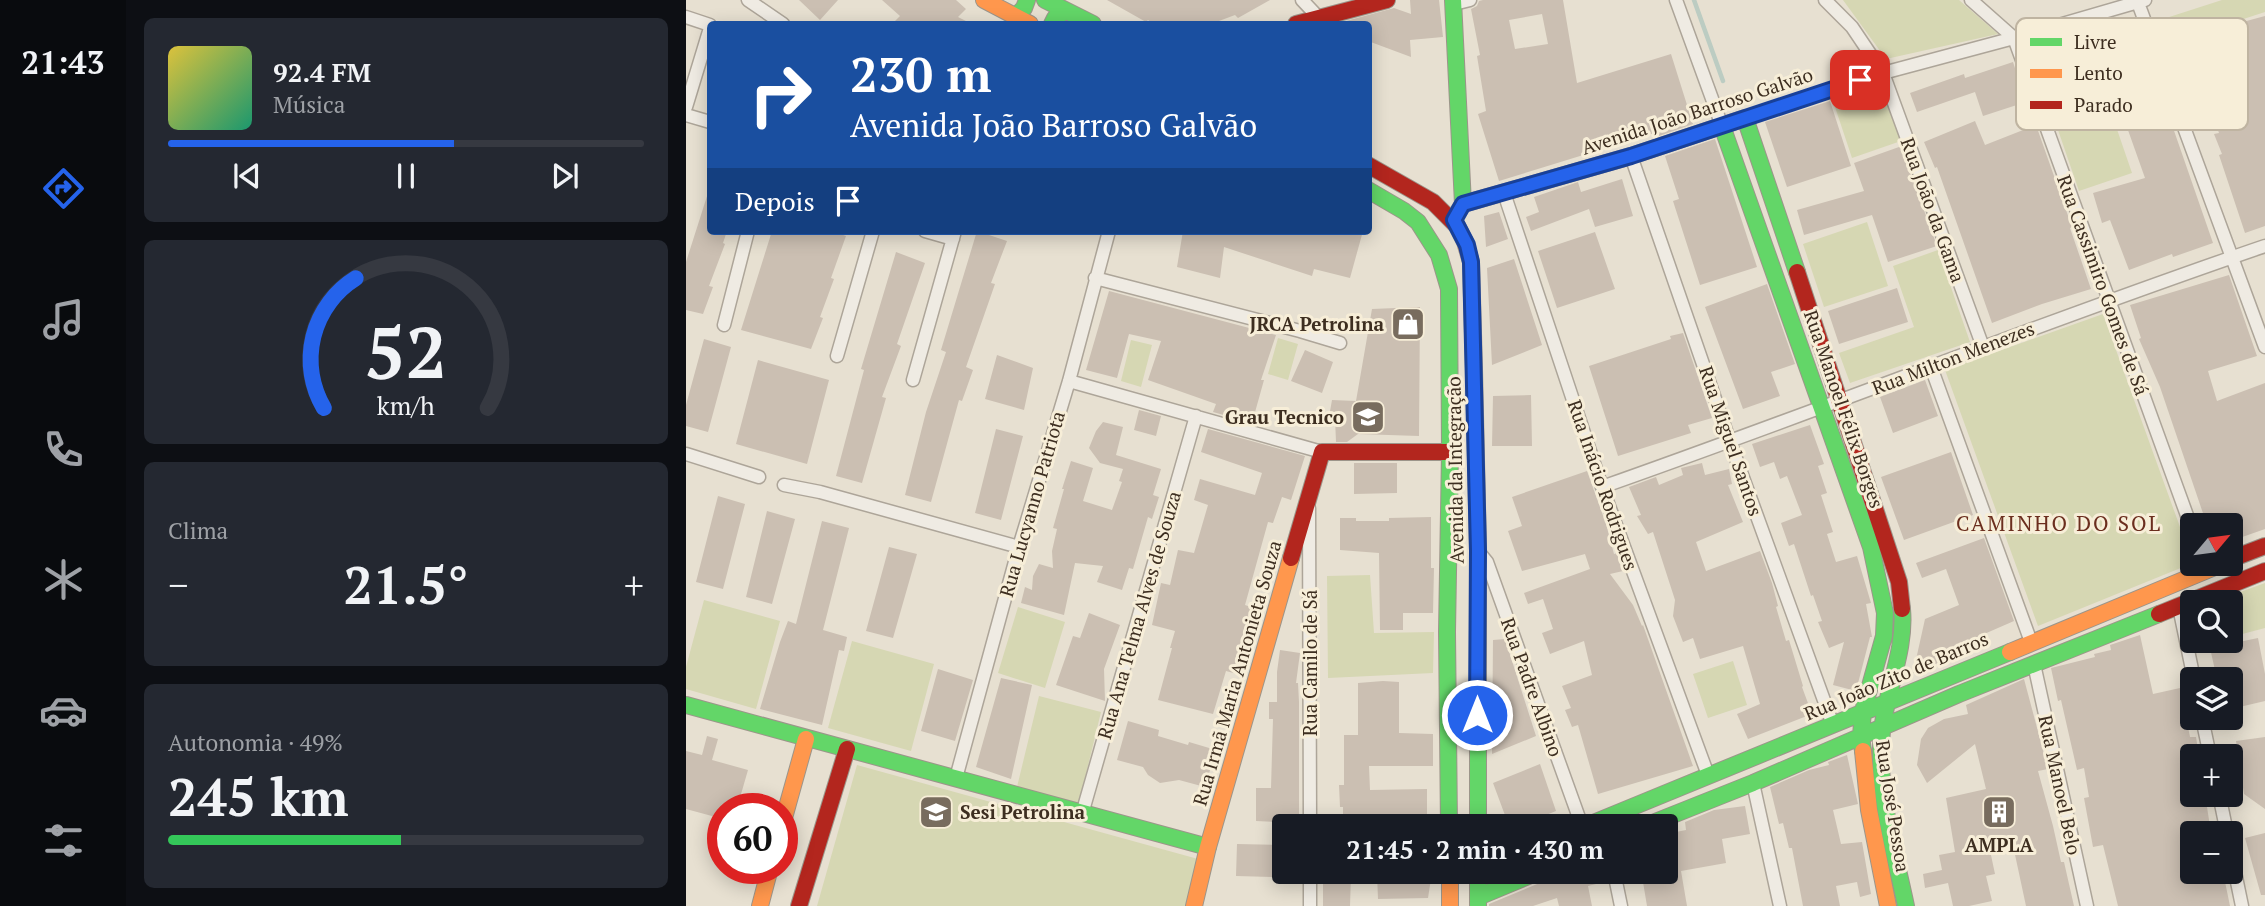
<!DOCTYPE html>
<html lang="pt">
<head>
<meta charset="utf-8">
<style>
	body { margin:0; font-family:"PT Serif",serif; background:#242831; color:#f1f3f6; height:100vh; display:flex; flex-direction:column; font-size:26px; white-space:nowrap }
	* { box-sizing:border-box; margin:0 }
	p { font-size:23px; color:#9ea1a6 }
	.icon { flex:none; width:38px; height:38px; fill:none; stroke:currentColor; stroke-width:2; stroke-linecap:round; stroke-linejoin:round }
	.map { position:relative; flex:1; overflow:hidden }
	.sheet { display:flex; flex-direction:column; gap:18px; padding:18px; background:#0d0f14; width:560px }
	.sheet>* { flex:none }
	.hud { position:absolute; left:21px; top:21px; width:665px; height:214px; border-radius:7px; box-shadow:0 4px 18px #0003; background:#1a4fa0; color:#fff; overflow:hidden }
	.needle { width:46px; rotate:61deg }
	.buttons { position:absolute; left:1494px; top:513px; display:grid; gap:14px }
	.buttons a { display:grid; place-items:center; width:63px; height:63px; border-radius:7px; background:#171b24; box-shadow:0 4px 18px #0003; font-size:35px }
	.speed { position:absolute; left:21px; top:793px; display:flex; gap:14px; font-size:35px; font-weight:700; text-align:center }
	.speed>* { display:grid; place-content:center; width:91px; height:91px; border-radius:50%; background:#171b24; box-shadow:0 4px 18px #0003; line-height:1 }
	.speed .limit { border:10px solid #d22; background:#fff; color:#111 }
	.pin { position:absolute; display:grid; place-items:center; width:60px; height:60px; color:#fff; margin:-30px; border-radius:14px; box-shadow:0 4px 10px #0006 }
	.me { position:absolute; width:77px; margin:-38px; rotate:0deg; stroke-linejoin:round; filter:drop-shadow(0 0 5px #0008) }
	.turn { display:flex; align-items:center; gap:24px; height:147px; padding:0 28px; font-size:32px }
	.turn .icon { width:91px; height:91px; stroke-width:2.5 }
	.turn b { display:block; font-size:49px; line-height:60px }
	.then { display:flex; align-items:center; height:66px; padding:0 28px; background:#0003; gap:14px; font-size:26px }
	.big { font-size:52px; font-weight:600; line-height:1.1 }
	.sheet .widget { flex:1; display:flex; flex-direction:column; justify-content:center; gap:10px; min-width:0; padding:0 24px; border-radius:10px; background:#242831 }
	.sheet .dial { align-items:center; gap:0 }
	.dial svg { height:182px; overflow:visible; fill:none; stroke:#363941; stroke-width:7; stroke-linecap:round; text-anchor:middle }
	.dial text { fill:#f1f3f6; stroke:none }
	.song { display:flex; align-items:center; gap:21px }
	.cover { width:84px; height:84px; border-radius:10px; background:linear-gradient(135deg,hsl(50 70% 55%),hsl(160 70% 35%)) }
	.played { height:7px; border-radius:4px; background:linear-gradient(90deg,#2563eb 60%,#363941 60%) }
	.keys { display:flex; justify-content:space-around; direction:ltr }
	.heat { display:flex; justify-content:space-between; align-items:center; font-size:38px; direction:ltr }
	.charge { height:10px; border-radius:5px; background:linear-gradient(90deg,#34c759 49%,#363941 0) }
	.trip { position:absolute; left:586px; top:814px; width:406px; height:70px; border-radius:7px; background:#171b24; box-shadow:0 4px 18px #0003; font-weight:600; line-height:70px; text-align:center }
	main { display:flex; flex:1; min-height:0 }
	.tabs { display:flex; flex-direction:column; width:126px; justify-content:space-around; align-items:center; background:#090b0e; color:#9ea1a6 }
	.tabs .icon { width:49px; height:49px }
	.tabs .active { color:#2563eb }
	.tabs b { font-size:32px; color:#f1f3f6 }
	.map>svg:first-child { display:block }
</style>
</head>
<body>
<main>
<nav class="tabs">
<b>21:43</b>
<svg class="icon active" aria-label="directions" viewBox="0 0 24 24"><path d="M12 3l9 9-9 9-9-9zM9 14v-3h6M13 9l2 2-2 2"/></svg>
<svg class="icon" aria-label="music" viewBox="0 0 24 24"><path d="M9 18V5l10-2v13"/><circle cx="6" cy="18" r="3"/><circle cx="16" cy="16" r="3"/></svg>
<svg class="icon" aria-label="phone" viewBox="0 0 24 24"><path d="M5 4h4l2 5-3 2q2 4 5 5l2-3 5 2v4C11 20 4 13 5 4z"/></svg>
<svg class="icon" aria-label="climate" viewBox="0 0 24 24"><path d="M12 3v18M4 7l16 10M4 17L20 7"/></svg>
<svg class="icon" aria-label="car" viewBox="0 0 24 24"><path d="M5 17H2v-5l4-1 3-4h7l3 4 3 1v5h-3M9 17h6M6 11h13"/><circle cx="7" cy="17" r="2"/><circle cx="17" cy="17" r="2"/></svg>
<svg class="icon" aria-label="filters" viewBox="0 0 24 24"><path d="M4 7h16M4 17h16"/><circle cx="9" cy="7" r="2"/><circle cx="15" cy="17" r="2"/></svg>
</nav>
<section class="sheet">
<div class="widget">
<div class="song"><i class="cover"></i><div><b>92.4 FM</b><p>Música</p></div></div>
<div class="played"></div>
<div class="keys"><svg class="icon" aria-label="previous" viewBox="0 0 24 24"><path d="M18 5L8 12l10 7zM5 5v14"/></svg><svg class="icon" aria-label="pause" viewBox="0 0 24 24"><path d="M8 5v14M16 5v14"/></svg><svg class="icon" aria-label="next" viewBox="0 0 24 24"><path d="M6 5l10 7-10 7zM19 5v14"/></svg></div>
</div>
<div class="widget dial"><svg viewBox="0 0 100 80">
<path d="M14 69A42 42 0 1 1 86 69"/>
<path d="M14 69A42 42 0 0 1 28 12" stroke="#2563eb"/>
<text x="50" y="56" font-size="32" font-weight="700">52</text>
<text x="50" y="72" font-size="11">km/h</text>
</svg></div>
<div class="widget"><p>Clima</p>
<div class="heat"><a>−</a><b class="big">21.5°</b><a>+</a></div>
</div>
<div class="widget"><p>Autonomia · 49%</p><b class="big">245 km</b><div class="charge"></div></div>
</section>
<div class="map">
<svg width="1579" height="906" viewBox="0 0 1579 906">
	<rect width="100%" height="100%" fill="#e7e0d1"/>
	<!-- green -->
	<path fill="#d6d7b3" d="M1157,0H1273L1312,34L1200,59Z
		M1536,0H1579V12L1539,25L1549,55L1495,73L1477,19Z
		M1402,45L1446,173L1393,191L1349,63Z
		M1196,84L1215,141L1166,158L1147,101Z
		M1181,222L1202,286L1138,307L1117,244Z
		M1252,250L1284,342L1164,383L1153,353L1228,327L1207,266Z
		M1417,314L1507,563L1352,626L1259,370Z
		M592,338L612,344L602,380L582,374Z
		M445,340L466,345L455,387L435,381Z
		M684,575L688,633L748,632L747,673L642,678L641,576Z
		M1579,583V628L1545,637V602H1527Z
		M18,600L94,621L70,709L0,689V667Z
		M332,607L379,622L359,688L312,673Z
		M166,641L248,664L225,751L142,728Z
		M1047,661L1061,705L1022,718L1007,674Z
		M353,696L415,712L393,803L331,787Z
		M171,765L512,859L499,906H131Z"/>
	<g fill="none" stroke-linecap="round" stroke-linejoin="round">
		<!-- stream -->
		<path stroke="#bcccc2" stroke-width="4.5" d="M1008,0L1037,81"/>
	</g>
	<!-- building -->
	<path fill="#cbbfb2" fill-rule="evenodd" d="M113,0H152L134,20Z
		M196,0H270L280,9L272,17L286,24H206L214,16Z
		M421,0H584L552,18L549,15L525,24H467L462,20L460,22Z
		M724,0H753L757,37L724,40L725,57L682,41V24H649L708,8L725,14Z
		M877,0L891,83L985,54L1007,124L973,136L972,132L813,181L792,114L800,111L791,56L794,55L785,9L791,6L793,1L797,0ZM856,14L862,44L829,49L823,20Z
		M1579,16V226L1559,233L1533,155L1536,154L1528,134L1533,133L1522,102L1518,104L1507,74L1561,55L1553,23Z
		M1452,27L1527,243L1487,257L1486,254L1443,270L1424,220L1416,223L1407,193L1459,178L1410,40Z
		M1327,62L1340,102L1297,116L1289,92L1231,112L1224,93L1278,74L1279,78Z
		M1144,101L1165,166L1101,187L1079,122Z
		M1289,121L1299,145L1350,125L1386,227L1384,228L1405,289L1356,304L1306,323L1251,167L1249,168L1238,142Z
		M1029,139L1071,267L1014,285L987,201L993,199L979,156Z
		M1213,147H1215L1251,246L1202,262L1186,215L1118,235L1111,210L1178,191L1168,163Z
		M936,179L947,216L909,227L903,209L845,231L840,217L853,212L848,197L892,182L895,192Z
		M22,193H24V231H41L37,243L39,244L23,286L27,287L17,314L0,310V262Z
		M813,212L822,239L800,247L798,216Z
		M86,231H146L160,236L145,278L148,279L134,317L137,318L125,349L55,330Z
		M291,231L321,241L305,283L309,284L280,367L287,370L276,401L273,400L245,502L219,495L240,412L260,352L255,350Z
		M497,231H677L664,278L628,269L626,276L538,247L534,278L491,267Z
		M909,232L929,289L871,308L852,251Z
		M210,252L239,263L211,344L215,346L196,397L200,398L176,483L150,476L178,370L175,369Z
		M828,259L856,345L806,365L801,268Z
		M1543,275L1571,356L1522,371L1531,401L1579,383V529L1545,541V525H1521L1474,387L1453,339L1455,338L1444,305Z
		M1081,284L1109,364L1085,372L1094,396L1057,409L1019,307Z
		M1211,288L1222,322L1153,344L1142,311Z
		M423,291L590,335L575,380H578L566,423L527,412L530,404L462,380L475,341L443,334L431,378L400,370Z
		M734,307L733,436L672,434L661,442H650L649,418L643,417L646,400L670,401L686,309Z
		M997,333L1026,418L1002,425L1005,433L932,456L903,366L985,339L984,336Z
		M18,339L45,347L22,432L0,426V405Z
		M619,350L647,362L636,393L605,381Z
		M311,355L347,368L338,410L299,399Z
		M72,360L143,380L121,464L50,444Z
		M1239,380L1252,416L1207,433L1194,397Z
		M845,395L846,446H806L807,396Z
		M453,410L475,416L470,436L448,430Z
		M417,422L437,427L430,455L475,469L467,495L473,497L466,519L462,517L447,569L443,568L436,590L411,582L417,566L389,563L378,615L335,603L339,587L346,590L347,576L353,564L367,568L366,551L371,529L367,528L378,489H376L385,461L407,468L397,501L426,510L436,482L433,481L437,469L414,463L403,448L410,431Z
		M1124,425L1138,464L1132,466L1141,493L1135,495L1147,532L1141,534L1150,562L1171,556L1185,603L1180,604L1186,637H1184L1170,691L1147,685L1158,642L1143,648L1132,622L1136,621L1127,595L1125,596L1108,544L1103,546L1095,523L1116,515L1101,476L1094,479L1088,462L1074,467L1066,444Z
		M310,429L337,436L315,520L289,513Z
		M522,429L619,456L605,500L596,497L587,523L582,522L559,605L568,608L560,636L565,638L555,675L540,671L527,714L472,700L486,648H484L489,631L466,625L475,583L484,585L492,550L508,553L522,505L508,500L514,479L569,495L576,473L515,452Z
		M1265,452L1287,515L1218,540L1195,477Z
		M668,463H711V493L668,494Z
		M1016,463L1019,475L1043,469L1046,484L1042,485L1057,522L1010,542L1020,571L1074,551L1086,583L1092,606L1090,607L1100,641L1103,640L1117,686L1116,687L1126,714L1062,739L1051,714L1074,704L1057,646L1014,659L1007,638L997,642L987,616L989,600L967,532L962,534L951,516L955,515L943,487L970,477L973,485L997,475L995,468Z
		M901,471L920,524L928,554L931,553L937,571L924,574L947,605L956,626L957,625L1007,766L912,794L892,725L886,727L879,710L885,708L876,686L906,675L898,641L864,654L856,633L867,629L857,599L842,604L838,593L904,569L899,554L836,571L822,531L836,526L826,497Z
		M32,496L59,504L37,589L10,582Z
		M81,511L109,519L86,604L60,597Z
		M745,517V568H748L747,613H717V630H694L693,553L654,550V518H670V521H703V518Z
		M136,521L163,528L137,630L161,637L158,651L153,650L136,725L74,709L94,642L102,621L110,624Z
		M1298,538L1328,621L1273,645L1277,653L1227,673L1239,619L1273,605L1260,569L1236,578L1230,563Z
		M203,547L231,554L207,638L180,631Z
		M403,613L434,625L418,669L419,701L370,685L387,636L394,638Z
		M1454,635L1467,694L1494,688L1504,737H1510L1513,756H1507V794H1519L1525,833H1507V872H1537L1544,906H1432L1417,845L1407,847L1398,798L1403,797L1398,768L1391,770L1375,700L1372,701L1365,668L1409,657L1408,654L1425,650L1424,645Z
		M1572,638L1579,674V701L1545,709V679H1531L1524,648Z
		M819,639L850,736L806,754L807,640Z
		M594,650L614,653L610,683H612L613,702V823L570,821V788H585L587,719H583V702H591V672Z
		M252,669L287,680L269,741L235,731Z
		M315,678L346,685L325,779L290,767Z
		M1338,679L1362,769L1352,771L1367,826L1375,862H1378L1388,906H1340L1325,836L1302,841L1309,874L1300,876L1306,901L1283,906H1267L1262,883L1239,888L1237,874L1256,870L1253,855L1269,852L1260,798L1300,789L1289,744L1241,783L1231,765L1235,739L1242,728L1258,719L1282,714L1280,705Z
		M697,681L713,682V733L747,734V766H683L684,790L741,789V826H657V807H654L653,785H658V735H672V683Z
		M442,721L473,730L472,736L502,745L503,742L530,750L519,787L493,780L474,783L462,775L457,767L431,760Z
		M21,736L32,739L26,760L62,770L51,808H37V819L0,809V751L16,755Z
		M1579,737V809L1558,794L1550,741Z
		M1161,755L1172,804L1147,810L1155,844L1176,842L1185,894L1174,897L1171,882L1150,886L1154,906H1117L1106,848H1103L1097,823L1093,824L1084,787L1123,770L1143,765L1142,762Z
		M854,764L870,811L833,826H823L807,783Z
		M1059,806L1064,834L1036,839L1040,863L995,871L1001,906H961L957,882L950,883L948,872H980V834L1000,830L999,822L1028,810Z
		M1579,833V895H1575L1559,838Z
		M551,844L598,845V858L588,857V877L550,876Z
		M637,872L665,874L664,906H637Z
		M746,872L742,898L692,899L691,874Z
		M895,872L897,875L910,872L914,883L902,886L906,906H873L871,898L847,906H803V904L856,882Z"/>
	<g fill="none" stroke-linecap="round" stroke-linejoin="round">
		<!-- street casing -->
		<g stroke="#ada599" stroke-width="15">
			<path id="street" d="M62,0L97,24
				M616,0L633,18
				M990,0L1036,126
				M1139,0L1166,27L1197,73L1297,347
				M1285,0L1328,38L1507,532
				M1451,0L1579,347
				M768,4L784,0
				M0,17L24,25
				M0,107L24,28
				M0,115L24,122
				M1059,118L1197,73L1328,38L1459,0
				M945,156L1044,442L1147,725
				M818,193L916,487L1022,775
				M239,231L267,239
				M409,278L614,331L654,343
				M38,325L62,231
				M151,356L187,231
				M1245,367L1345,642
				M227,380L269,231
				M383,381L636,452
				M0,454L73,477
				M98,485L134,492L333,547
				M916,487C1138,409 1356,322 1579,246
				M623,508L624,826
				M792,551L801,562L896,826
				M1493,607L1508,679
				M1348,664L1401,906
				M1516,718L1524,756
				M270,778L333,547L383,381L423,231
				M1067,783L1094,906
				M1533,794L1541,833
				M396,814L510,416
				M1545,853L1556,906
				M624,872V906
				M928,872L935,906"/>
		</g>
		<!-- fast casing -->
		<g stroke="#9c958a" stroke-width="18">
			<path id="fast" d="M359,0L407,24
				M767,0L777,204L772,212
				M329,17L338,8L341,0
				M366,24L369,18L379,11
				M1036,126L1185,547L1199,613L1198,636L1177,711L1175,736L1177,751
				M682,190L718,211L732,222L753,255L763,289L764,452L761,632L763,826
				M777,204L945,156L1059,118L1111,272
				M788,369L792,551V826
				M1216,609C1220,651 1200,690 1196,731C1190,789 1208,849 1220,906
				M0,705L522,847
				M900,826L1324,652
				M959,826L1067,783L1273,694L1473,614
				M792,872V906
				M792,897L852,872"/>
		</g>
		<!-- slow casing -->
		<g stroke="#9c958a" stroke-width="18">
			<path id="slow" d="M298,0L344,24
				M1324,652L1536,564
				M1177,751L1183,810L1202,906
				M96,825L120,739
				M764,872V906
				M74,906L84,868
				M508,906L522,847L605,558"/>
		</g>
		<!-- jam casing -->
		<g stroke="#9c958a" stroke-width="18">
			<path id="jam" d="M610,24L701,0
				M682,165L747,202L771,226L779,242L785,262L788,369
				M1111,272L1213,582L1216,609
				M605,558L636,452H764
				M1545,559L1579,546
				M1473,614L1579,571
				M113,906L161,749"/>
		</g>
		<!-- street -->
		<use href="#street" stroke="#efebe3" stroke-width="12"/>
		<!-- fast -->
		<use href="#fast" stroke="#63d668" stroke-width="16"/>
		<!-- slow -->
		<use href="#slow" stroke="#ff974d" stroke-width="16"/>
		<!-- jam -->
		<use href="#jam" stroke="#b3261e" stroke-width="16"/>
	</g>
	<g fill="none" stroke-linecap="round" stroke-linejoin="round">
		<!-- route casing -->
		<g stroke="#184099" stroke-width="18">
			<path id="route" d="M791,715L792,551L785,262L781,245L768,220L777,204L945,156L1174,80"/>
		</g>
		<!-- route -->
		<use href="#route" stroke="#2563eb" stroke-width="12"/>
	</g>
	<!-- icons -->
	<defs>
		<g id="shop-square" transform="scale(1.75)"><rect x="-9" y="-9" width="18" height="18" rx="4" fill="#786c5e" stroke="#f7eed8"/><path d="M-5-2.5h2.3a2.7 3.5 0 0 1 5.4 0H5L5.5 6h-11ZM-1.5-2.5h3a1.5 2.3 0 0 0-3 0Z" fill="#fff"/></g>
		<g id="university-square" transform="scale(1.75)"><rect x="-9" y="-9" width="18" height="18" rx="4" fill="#786c5e" stroke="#f7eed8"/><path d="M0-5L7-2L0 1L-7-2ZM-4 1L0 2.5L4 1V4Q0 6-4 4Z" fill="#fff"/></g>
		<g id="building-square" transform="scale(1.75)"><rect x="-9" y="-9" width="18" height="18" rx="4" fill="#786c5e" stroke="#f7eed8"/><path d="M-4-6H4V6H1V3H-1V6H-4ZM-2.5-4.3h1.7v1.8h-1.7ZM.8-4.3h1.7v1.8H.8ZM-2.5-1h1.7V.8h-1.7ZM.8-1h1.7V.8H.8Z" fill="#fff"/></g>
	</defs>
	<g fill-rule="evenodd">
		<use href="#shop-square" x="722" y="324"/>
		<use href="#university-square" x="682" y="417"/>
		<use href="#university-square" x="250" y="812"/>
		<use href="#building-square" x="1313" y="812"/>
	</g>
	<g text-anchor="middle" stroke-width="6" stroke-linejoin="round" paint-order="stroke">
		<!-- street labels -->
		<g font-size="19" fill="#3d2e20" stroke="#f7eed8">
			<text transform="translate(1011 111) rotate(-18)" y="7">Avenida João Barroso Galvão</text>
			<text transform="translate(1247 210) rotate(70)" y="7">Rua João da Gama</text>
			<text transform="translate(1417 285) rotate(70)" y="7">Rua Cassimiro Gomes de Sá</text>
			<text transform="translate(1267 358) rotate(-21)" y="7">Rua Milton Menezes</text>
			<text transform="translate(1158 409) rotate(71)" y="7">Rua Manoel Félix Borges</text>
			<text transform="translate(1045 441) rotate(71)" y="7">Rua Miguel Santos</text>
			<text transform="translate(769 470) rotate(-91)" y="7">Avenida da Integração</text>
			<text transform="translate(917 485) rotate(71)" y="7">Rua Inácio Rodrigues</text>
			<text transform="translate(346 504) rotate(-74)" y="7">Rua Lucyanno Patriota</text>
			<text transform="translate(453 615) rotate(-74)" y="7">Rua Ana Telma Alves de Souza</text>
			<text transform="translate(624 663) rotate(-90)" y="7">Rua Camilo de Sá</text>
			<text transform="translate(551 673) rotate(-74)" y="7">Rua Irmã Maria Antonieta Souza</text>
			<text transform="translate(1210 676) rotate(-23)" y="7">Rua João Zito de Barros</text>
			<text transform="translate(846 687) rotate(70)" y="7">Rua Padre Albino</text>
			<text transform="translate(1374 785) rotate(78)" y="7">Rua Manoel Belo</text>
			<text transform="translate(1207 806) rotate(81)" y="7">Rua José Pessoa</text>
		</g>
		<!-- poi labels -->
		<g font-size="19" font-weight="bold" fill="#3d2e20" stroke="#f7eed8" text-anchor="end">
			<text x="698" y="331">JRCA Petrolina</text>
			<text x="658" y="424">Grau Tecnico</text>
			<text x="274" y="819" text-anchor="start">Sesi Petrolina</text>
			<text x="1313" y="852" text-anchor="middle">AMPLA</text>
		</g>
		<!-- neighbourhood labels -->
		<g font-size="21" letter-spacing="2" fill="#6b2e1e" stroke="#f7eed8">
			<text x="1373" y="531">CAMINHO DO SOL</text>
		</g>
	</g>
	<!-- legend -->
	<rect x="1330" y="18" width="232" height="112" rx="10" fill="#f7eed8" stroke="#bfb4a1" stroke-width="2"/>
	<rect x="1344" y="38" width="32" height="8" fill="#63d668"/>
	<rect x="1344" y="69" width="32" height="9" fill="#ff974d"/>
	<rect x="1344" y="101" width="32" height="8" fill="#b3261e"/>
	<g font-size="19" fill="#3d2e20">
		<text x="1388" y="49">Livre</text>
		<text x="1388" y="80">Lento</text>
		<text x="1388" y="112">Parado</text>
	</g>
</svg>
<div class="buttons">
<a><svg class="needle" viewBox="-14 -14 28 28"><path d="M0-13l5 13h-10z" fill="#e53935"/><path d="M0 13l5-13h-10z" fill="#9ea1a6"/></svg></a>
<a><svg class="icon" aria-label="search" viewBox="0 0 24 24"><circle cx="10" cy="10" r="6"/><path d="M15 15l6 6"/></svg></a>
<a><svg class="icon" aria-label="layers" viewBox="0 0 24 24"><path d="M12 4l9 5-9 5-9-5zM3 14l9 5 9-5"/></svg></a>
<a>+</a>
<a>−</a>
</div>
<div class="speed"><div class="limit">60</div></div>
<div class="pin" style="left:1174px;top:80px;background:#d93025"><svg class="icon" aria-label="arrive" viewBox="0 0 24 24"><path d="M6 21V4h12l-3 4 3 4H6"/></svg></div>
<svg class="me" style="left:791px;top:715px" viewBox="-20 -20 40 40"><circle r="17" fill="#2563eb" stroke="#fff" stroke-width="3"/><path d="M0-11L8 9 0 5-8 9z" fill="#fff"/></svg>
<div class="trip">21:45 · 2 min · 430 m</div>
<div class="hud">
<div class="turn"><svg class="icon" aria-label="right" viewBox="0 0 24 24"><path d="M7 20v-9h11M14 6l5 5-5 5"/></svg><div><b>230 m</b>Avenida João Barroso Galvão</div></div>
<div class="then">Depois<svg class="icon" aria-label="arrive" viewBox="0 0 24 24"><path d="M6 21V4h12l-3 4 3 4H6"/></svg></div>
</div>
</div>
</main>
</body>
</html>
